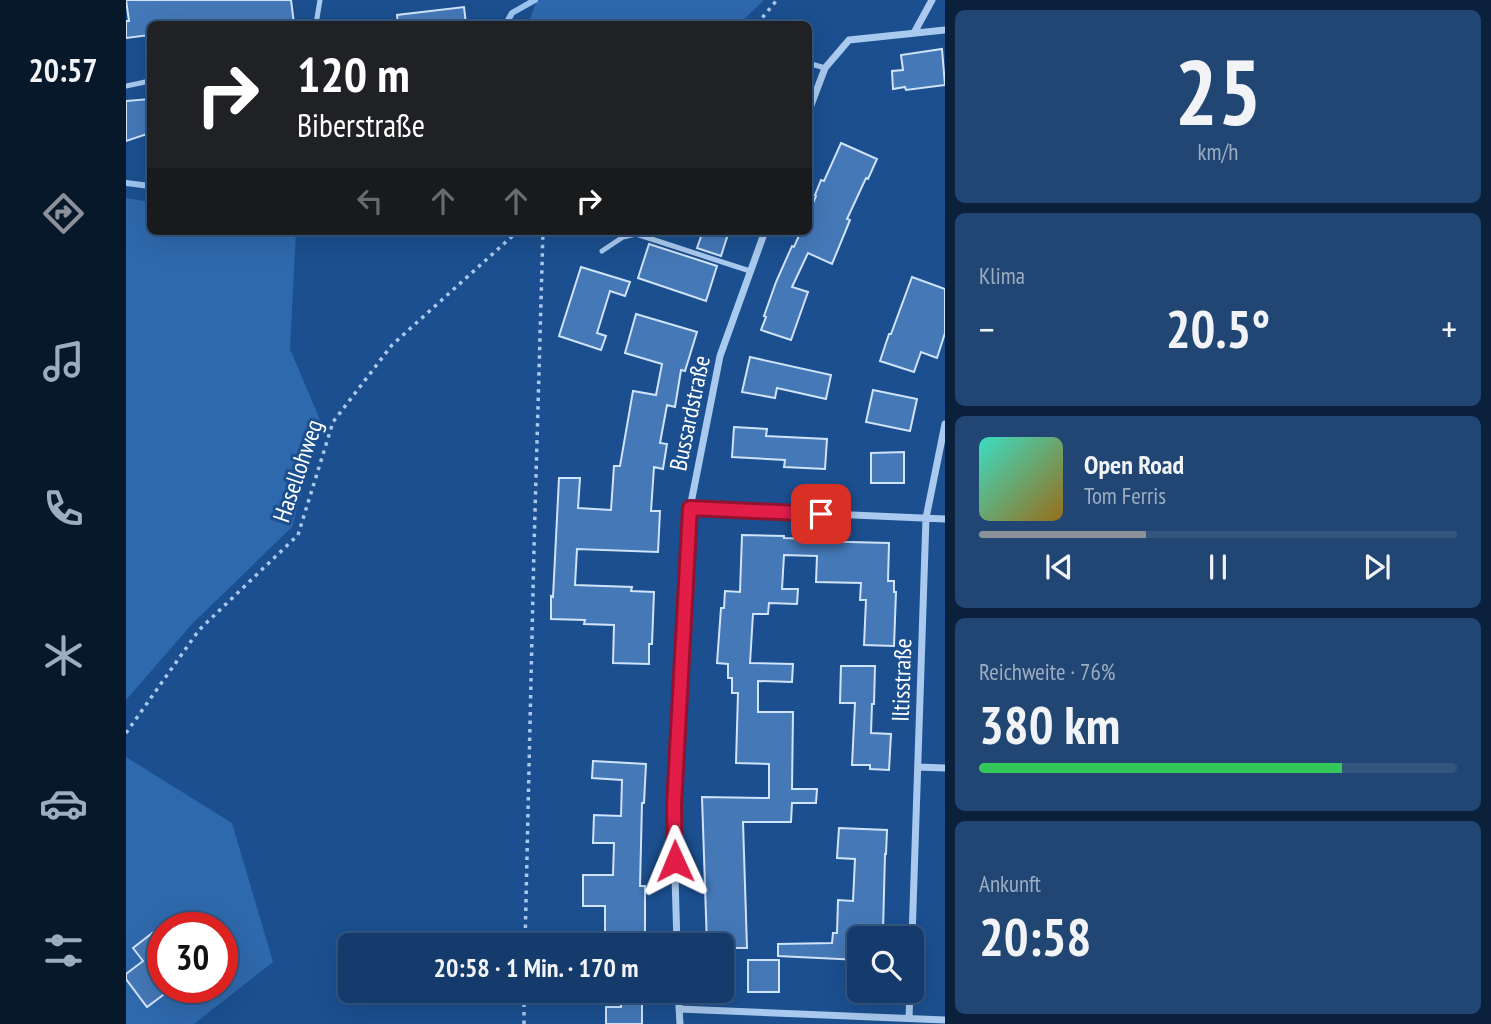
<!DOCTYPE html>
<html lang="de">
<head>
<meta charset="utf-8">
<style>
	body { margin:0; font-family:"PT Sans Narrow",sans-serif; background:#214673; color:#f1f3f6; height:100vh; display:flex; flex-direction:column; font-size:26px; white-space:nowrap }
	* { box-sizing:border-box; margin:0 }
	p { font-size:23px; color:#9dadc1 }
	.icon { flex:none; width:38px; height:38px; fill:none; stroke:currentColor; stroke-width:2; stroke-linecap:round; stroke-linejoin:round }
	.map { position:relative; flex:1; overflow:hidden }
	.details { display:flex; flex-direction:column; gap:10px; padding:10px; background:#0b203b; width:546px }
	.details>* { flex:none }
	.banner { position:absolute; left:21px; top:21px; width:665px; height:214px; border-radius:10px; box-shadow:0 7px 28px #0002,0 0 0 2px #33557e; background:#202124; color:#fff; overflow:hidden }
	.fabs { position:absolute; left:721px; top:926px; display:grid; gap:14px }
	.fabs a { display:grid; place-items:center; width:77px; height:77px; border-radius:10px; background:#143b6b; box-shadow:0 7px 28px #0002,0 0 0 2px #33557e; font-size:35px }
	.speed { position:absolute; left:21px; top:912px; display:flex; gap:14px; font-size:35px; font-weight:700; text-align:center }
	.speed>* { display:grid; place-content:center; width:91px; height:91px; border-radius:50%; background:#143b6b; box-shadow:0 7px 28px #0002,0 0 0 2px #33557e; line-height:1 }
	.speed .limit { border:10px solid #d22; background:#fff; color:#111 }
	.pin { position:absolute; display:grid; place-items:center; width:60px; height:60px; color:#fff; margin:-30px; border-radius:14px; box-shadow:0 4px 10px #0006 }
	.me { position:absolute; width:77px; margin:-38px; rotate:359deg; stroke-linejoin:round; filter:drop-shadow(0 0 5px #0008) }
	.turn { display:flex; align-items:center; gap:24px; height:147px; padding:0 35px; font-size:32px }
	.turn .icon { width:91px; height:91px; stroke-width:2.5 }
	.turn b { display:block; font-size:49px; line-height:60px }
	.lanes { display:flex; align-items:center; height:66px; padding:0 35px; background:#0003; justify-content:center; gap:35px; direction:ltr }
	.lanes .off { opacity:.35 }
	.big { font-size:52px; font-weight:600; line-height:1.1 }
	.details .widget { flex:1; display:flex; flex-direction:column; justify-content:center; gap:10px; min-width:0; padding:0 24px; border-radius:10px; background:#214673 }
	.details .dial { align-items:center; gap:0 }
	.dial b { font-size:91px; line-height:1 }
	.song { display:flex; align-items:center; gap:21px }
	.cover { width:84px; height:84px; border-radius:10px; background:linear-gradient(135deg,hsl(170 70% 55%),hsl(40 70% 35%)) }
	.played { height:7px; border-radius:4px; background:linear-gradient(90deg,#8c9099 35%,#33557e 35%) }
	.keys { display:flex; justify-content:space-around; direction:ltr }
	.heat { display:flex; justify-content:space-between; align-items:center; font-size:38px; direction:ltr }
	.charge { height:10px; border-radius:5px; background:linear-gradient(90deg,#34c759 76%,#33557e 0) }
	.trip { position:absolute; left:212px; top:933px; width:396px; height:70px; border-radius:10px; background:#143b6b; box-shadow:0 7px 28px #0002,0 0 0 2px #33557e; font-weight:600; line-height:70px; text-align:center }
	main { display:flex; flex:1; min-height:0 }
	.dock { display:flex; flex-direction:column; width:126px; justify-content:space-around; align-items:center; background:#08182b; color:#9dadc1 }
	.dock .icon { width:49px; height:49px }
	.dock .selected { color:#8c9099 }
	.dock b { font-size:32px; color:#f1f3f6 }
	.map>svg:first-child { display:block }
</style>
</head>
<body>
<main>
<nav class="dock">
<b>20:57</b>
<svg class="icon selected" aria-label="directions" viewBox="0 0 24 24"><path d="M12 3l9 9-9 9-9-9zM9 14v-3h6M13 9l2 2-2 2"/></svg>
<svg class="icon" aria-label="music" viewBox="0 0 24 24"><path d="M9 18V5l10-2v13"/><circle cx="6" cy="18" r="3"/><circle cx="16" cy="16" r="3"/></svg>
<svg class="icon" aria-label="phone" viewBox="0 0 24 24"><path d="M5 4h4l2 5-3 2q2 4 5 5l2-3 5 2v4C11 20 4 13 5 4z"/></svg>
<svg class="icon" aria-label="climate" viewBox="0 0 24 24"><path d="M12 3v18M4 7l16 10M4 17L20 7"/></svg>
<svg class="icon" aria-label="car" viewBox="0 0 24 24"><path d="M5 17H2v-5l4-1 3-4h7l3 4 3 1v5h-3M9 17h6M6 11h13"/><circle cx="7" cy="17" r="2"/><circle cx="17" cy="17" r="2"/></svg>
<svg class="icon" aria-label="filters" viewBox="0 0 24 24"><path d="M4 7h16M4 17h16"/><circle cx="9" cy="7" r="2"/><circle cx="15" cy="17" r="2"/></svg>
</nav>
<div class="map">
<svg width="819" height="1024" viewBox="0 0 819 1024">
	<rect width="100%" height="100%" fill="#1b4f8f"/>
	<!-- green -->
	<path fill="#2e69ad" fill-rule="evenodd" d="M411,0H638L613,24H402Z
		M0,198L24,202V231H170L164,349L195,422L166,527L66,624L0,700Z
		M0,757L106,823L147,962L68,1024H0ZM37,928H96V987H37Z"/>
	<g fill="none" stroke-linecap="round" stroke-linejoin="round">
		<!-- stream -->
		<path stroke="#9cc4f0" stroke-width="6" d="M380,24L386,13L409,0
			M0,183L24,186"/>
	</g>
	<!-- building -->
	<path fill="#4478b7" stroke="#cfe3fa" stroke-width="2" d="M0,0H165L168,24H23L24,35L0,38V21H3Z
		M338,7L340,24H272L271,15Z
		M816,49L819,85L780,90L779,87L767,89L766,71L777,70L775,55Z
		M24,99V133L0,141V101Z
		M715,143L751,159L742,179L740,178L721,219L724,220L706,264L682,253L666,287L682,292L665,340L635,330L640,317L638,316L650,282L666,246L668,247L675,231H682V214L690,196L689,195L695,180L698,181Z
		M577,231H603L595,256L571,248Z
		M523,244L591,266L580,301L512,278Z
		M455,267L504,282L499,296L484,291L471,333L480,336L475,350L433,336Z
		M786,277L819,289V333L811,358L795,352L788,372L754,361L763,334H765Z
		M510,314L571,332L559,371L555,370L549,407L541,405L534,443L541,444L537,469L528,467L525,511H534L532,552L451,549L449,585L506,587L505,591L528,592L526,644H523V664L487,663L488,625L458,624L459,620L425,619V596L427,597L433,478H454L452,508L485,510L488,466H494L507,391L530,395L536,364L499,353Z
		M624,357L705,375L700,399L651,388L649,398L616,392Z
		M747,390L791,399L784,431L740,422Z
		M608,427L641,429L640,436L701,439L699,469L658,467L659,460L606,457Z
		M778,452V483H745V453Z
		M616,535L658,536V538L684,539V541L763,543L762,581H768V592H770L768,646L738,645L740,600H734L735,583L690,582L691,556L658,555L656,589H672L671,604L643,603L642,614H627L624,663L667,664L666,682L632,681V712H667L666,789H691L690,803H666L665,822H617L621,948H595V945H581L576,797L643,798V764L610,763L612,693H606V678H602V664L591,663L595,608H598L599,591L614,592Z
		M715,666H749L748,704H746L745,733L765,734L763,770L744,769V765H726L729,703H714Z
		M467,761L520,764L518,803H516L514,886H519V945H479V906H457V875H487L488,843H467L468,815L495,816L496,780L466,778Z
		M713,828L761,830L760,854H759L757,931L733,930V960L652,956V944L706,943L707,933H711L712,900L727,901L729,859L711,858Z
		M29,931L37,941V995L21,1007L0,979V974L17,961L7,948Z
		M622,960H653V992H622Z
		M495,990H516V1024H480V1007H495Z"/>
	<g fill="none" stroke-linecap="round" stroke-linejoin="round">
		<!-- path -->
		<path stroke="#a9c9ee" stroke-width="3.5" stroke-dasharray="3.5 5" stroke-linecap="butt" d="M631,24L651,0
			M0,733L73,630L172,535L207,422L266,345L392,231
			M399,945L408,548L417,231
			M398,1024V990"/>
		<!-- lane -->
		<path stroke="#a9c9ee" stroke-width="5" d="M190,24L194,0
			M682,63L699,68
			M0,86L24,81
			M476,251L497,237L510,234L624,271"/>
		<!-- street -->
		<path stroke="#a9c9ee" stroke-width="7" d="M788,33L806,0
			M682,113L699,68L723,40L819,30
			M564,508L819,519
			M792,767L819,768
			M786,938L800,518L819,424
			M551,945L547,806L564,508L594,356L639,231
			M552,990L554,1024
			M553,1009L819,1020
			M783,1018L784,990"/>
	</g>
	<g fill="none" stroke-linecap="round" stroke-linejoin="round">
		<!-- route casing -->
		<g stroke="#92132f" stroke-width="18">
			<path id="route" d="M549,861L548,806L564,508L695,514"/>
		</g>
		<!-- route -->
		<use href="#route" stroke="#e11d48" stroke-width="12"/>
	</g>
	<g text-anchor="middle" stroke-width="6" stroke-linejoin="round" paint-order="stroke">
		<!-- street labels -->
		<g font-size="24" fill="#fff" stroke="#1b4f8f">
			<text transform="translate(564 413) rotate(-78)" y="8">Bussardstraße</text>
			<text transform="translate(172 471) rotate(-71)" y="8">Hasellohweg</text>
			<text transform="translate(776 680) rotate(-88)" y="8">Iltisstraße</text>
		</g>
	</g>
</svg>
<div class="fabs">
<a><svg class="icon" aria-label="search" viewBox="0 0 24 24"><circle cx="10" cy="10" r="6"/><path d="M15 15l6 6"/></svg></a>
</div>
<div class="speed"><div class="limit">30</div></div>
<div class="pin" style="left:695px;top:514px;background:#d93025"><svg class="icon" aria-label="arrive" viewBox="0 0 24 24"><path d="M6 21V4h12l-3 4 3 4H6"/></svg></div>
<svg class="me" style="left:549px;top:861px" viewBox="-20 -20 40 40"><path d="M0-17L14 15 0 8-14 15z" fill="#e11d48" stroke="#fff" stroke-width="4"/></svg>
<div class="trip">20:58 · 1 Min. · 170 m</div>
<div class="banner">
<div class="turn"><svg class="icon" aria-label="right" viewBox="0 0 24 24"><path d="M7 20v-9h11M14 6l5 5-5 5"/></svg><div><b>120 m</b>Biberstraße</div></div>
<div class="lanes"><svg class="icon off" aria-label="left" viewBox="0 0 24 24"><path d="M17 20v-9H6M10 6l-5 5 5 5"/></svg><svg class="icon off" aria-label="ahead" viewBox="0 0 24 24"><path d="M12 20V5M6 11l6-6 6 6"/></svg><svg class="icon off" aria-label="ahead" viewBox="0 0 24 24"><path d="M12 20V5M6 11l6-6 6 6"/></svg><svg class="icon" aria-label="right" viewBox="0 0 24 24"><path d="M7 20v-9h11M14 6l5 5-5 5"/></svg></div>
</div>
</div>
<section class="details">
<div class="widget dial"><b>25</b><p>km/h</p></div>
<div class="widget"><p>Klima</p>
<div class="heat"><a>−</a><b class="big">20.5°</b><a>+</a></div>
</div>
<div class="widget">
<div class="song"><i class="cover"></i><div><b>Open Road</b><p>Tom Ferris</p></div></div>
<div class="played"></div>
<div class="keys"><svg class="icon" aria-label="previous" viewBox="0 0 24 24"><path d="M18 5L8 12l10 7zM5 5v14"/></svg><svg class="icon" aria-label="pause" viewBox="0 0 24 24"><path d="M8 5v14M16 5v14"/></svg><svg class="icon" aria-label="next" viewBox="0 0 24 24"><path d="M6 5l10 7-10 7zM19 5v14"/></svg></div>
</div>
<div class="widget"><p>Reichweite · 76%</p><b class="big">380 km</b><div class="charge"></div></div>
<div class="widget"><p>Ankunft</p><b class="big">20:58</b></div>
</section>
</main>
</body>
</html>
